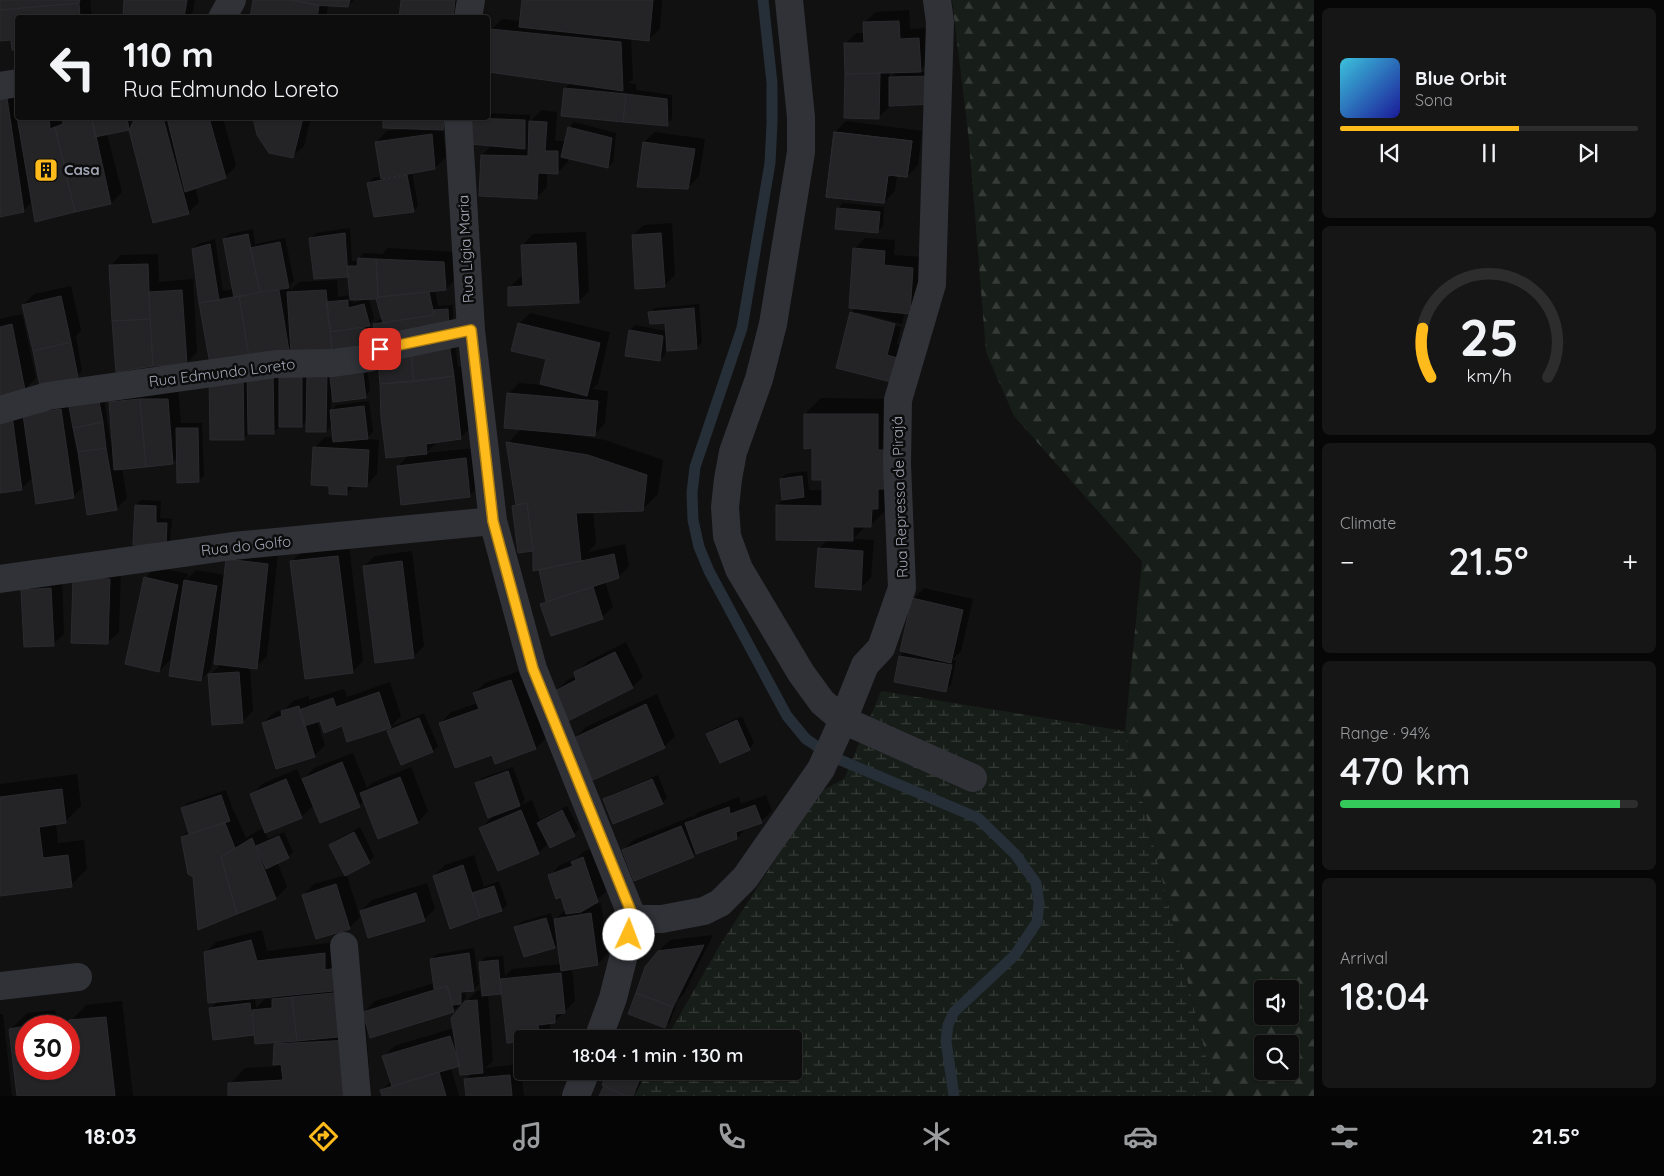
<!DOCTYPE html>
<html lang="en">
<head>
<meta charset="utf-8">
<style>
	body { margin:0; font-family:Quicksand,sans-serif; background:#161617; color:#f1f3f6; height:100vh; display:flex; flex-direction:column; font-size:19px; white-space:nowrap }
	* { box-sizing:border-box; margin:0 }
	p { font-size:16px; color:#9a9c9e }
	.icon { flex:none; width:28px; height:28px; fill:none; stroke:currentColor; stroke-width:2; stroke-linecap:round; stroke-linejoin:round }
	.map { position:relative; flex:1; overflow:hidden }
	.side { display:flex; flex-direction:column; gap:8px; padding:8px; background:#070708; width:350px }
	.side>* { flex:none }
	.top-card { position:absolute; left:15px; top:15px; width:475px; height:105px; border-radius:5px; box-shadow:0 1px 4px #0004,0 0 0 1px #2d2d2e; background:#0d0d0e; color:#f1f3f6; overflow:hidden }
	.buttons { position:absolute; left:1254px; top:980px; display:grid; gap:10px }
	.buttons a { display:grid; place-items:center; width:45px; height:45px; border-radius:5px; background:#0d0d0e; box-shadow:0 1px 4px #0004,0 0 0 1px #2d2d2e; font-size:25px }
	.speed { position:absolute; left:15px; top:1015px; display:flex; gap:10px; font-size:25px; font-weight:700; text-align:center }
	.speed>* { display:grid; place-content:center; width:65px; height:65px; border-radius:50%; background:#0d0d0e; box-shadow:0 1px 4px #0004,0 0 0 1px #2d2d2e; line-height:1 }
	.speed .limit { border:8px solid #d22; background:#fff; color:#111 }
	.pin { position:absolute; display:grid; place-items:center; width:42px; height:42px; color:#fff; margin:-21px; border-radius:10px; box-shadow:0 2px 8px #0006 }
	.me { position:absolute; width:55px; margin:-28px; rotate:2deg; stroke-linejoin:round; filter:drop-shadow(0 0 4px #0008) }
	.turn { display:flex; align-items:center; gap:18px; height:105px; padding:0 25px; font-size:22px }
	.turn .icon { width:65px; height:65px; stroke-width:2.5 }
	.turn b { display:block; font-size:35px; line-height:42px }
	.big { font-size:38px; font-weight:600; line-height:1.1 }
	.side .tile { flex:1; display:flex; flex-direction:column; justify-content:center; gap:8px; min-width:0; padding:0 18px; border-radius:8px; background:#161617 }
	.side .dial { align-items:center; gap:0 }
	.dial svg { height:130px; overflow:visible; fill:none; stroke:#2d2d2e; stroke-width:7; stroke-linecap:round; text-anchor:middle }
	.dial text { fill:#f1f3f6; stroke:none }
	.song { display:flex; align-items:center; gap:15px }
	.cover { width:60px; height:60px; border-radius:8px; background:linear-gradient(135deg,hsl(190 70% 55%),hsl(240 70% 35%)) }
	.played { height:5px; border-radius:2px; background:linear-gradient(90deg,#ffbb1c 60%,#2d2d2e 60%) }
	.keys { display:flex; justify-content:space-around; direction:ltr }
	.heat { display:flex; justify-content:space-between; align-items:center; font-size:28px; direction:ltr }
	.charge { height:8px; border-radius:4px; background:linear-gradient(90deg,#34c759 94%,#2d2d2e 0) }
	.trip { position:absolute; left:514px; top:1030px; width:288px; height:50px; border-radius:5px; background:#0d0d0e; box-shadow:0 1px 4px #0004,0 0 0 1px #2d2d2e; font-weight:600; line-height:50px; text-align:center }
	.tab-bar { display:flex; height:80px; justify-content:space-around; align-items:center; background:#050506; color:#9a9c9e }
	.tab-bar .icon { width:35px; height:35px }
	.tab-bar .current { color:#ffbb1c }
	.tab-bar b { font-size:22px; color:#f1f3f6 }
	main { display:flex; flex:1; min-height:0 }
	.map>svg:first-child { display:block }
</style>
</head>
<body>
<main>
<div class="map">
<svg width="1314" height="1096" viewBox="0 0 1314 1096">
	<defs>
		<pattern id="forest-firs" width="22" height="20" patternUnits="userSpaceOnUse" patternTransform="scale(1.25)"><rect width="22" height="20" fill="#171d18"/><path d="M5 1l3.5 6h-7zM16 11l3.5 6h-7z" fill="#363b37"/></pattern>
		<pattern id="wetland-marsh" width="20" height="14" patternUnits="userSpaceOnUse" patternTransform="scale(1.25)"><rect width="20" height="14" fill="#171d18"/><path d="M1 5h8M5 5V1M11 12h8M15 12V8" fill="none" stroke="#363b37"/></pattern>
	</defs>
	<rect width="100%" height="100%" fill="#111112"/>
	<!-- forest -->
	<path fill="url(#forest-firs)" fill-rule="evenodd" d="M952,0H1314V1096H1216L1125,731L1142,561L1014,416L986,352L969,141ZM1262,989H1290V1016H1262ZM1262,1044H1290V1071H1262Z"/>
	<!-- wetland -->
	<path fill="url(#wetland-marsh)" d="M881,691L1125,731L1216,1096H634L648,1071H792V1039H666L720,945L819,792L844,779Z"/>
	<!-- shadow -->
	<path fill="#0007" fill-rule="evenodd" d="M0,0H90L92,18H18L12,39L0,22Z
		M126,0H195L193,12L187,18H125Z
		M254,0H354L348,6L328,5L326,18H251Z
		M402,0H464L462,18H400Z
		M523,0H662L660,29L649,39L631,38L633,79L629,83L636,84V90L672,95V119L667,124L565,88L571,82L488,71L491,30L502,19L521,21Z
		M909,10L910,29L930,28L931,60L918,72H939L889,104V107L878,118L845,117V44L856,33H865V22L876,12ZM890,71H897L890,79Z
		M18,88V118H60V119L63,118H223L236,166L225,177L195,187L199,202L188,213L130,129L107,134L122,192L111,203L36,221L33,201L23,211L0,216V92Z
		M541,110L557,112L555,141H566L569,128L574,122L616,133L613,162L608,167L568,158V162L557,173L547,172V187L536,198L482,155L492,145L471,143L474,118H488V113L530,115V122Z
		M255,118H311L304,146L293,156L258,135Z
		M384,118H453L443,128L446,157L435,168L412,172L418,206L413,211L368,184L373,178L382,176L376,142L387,131L405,129V127H384Z
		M846,121L922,131L918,165L907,176L897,175L895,191L884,202L835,132Z
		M655,132L705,139L699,176L688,187L644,142Z
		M843,203L884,207L883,226L878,232L838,208Z
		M672,223L675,275L664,286L633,235L644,225Z
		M350,228L352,261H359V258L364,253L382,254L388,248L455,252L456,278L446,289L435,290L438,306L453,305V325L375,324L380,319H383L377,298H369L374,319L370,324L374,350L292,345L288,350L211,362L193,249L198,244L215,239L223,291L234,289L224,239L229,234L253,229L255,244L285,238L294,281L290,284L291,290L299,282L337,280L338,297L351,295L349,276L311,238L316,233ZM368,298V299L353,303V299Z
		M586,232L589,291L578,302L509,288L520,277H524L523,245L533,234Z
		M865,238L895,240L894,255L923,257L920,302L909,312H905L897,344L911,348L895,382L851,313L856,308L855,248ZM857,312L902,324L901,327L857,315Z
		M158,254L159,282L193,279L197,352L187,363L153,365L110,266L121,255Z
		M71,286L81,330L76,336L82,371L77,376L23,305L34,294Z
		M699,304L702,342L697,348L666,342L665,355L659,360L630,330L635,325L666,331V322L650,313L655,308Z
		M530,313L610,332L598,384L592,389L608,391L605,423L595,434L568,432V434L605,440L663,460L658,494L642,510L593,511L596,544L588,552L625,544L629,566L618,577L605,581L613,607L602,617L542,604L547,599L541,571L544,567L514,506L517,503L508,443L522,428L508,394L519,383L541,385L548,358L519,324Z
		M22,314L36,378L25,389L0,397V319Z
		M454,338L458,367L464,366L471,427L460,438L437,442L426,453L476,448L480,485L469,496L398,466L410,454L384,348Z
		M366,361L370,391L365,397L331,390V411L336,405L369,401L373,432L366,439L379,440L377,474L366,485H355L347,493L330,484L314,448L325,437L334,438L333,424L326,431L307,420L302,426H280L274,432L249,433L243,439L211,374Z
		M178,389L181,423H202L204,476L198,481L178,457L172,463L122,468L127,498L116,509L84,485L73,497L33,477L21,489L0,492V408L103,391L110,439H113L110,403L121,392Z
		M821,398L894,399L886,510L870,526H866L853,539L874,540L871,578L860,588L819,549L828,539L777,505L783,500L781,479L786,474L807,471L809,490H823L824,479L805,414Z
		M141,500L161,501L160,518L172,519L170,540L165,545L136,505Z
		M349,546L363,661L352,672L292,562L302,551Z
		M412,551L424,646L413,657L364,566L375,556Z
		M278,553L267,656L256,667H250L253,711L242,722L210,675L221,664L218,643H216L211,669L201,680L176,644L173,643L170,660L159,671L145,578L156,567L188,574L187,579L196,570L225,575L227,560Z
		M121,569L119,632L108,642L75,579Z
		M62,578L64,634L53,644L23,590L34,579Z
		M924,588L973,599L961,651L952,660H956L951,685L946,690L900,656L905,651L913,599Z
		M626,642L643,677L632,687L555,692L566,681L576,676V673L587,662Z
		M522,670L546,738L536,748L493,754L441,723L451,712L478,703L474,693L485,683Z
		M390,682L401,716L390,727L343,725L321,719L317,721L325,745L314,756L263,723L274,713L285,709L293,701L309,696V700L344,689L347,697Z
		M657,694L675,736L665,746L594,779L575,738L586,727Z
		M424,713L438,746L433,751L402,764L388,731L393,726Z
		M742,716L754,743L749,749L708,734L713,729Z
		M353,753L367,788L372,783L411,767L428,811L418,822L379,837L364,800L359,806L314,805L301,817L265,831L268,839L284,832L293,852L288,857L277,862L287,887L276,898L199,928L195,876L182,837L189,831L182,809L187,803L226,790L234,813H235L246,838L264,827L251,795L262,784L297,769L302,781L314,768Z
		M513,767L525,800L520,805L532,800L540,821L544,818L567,806L579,829L574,834L549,843L538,853L481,828L495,814L477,783L482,778Z
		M77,774L81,806L65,822L56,823L58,843L84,840L87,869L71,885L0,895V784Z
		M658,775L667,798L662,803L605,800L610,795Z
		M766,795L772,811L761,821L748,826L737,838L696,853L693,856L623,850L634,840L692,816L693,818L697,813L739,797L741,804Z
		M360,827L374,856L369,862L346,873L360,917L349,928L304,895L314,884L346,875L330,845L336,840Z
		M594,847L608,890L591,905L601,903L608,953L598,964L572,968L575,1001L554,1022L550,1023V1028L540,1039H522V1040L508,1042L502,993L488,994L493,1061L485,1068L520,1064L524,1096H467L465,1080L473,1072L461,1065L451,1068L459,1096H383L382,1090L391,1081L384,1057L394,1046L454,1028L466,1002L477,991L483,990L480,963L485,957L503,956L505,976L512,969L562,964L559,943L555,947L516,927L521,922L551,913L555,926L556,925L555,920L566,909L561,895L550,875L560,865L576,859L583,852Z
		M474,855L484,887L499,881L507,905L501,910L451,927L434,876L445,865Z
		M427,883L435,909L424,919L361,911L372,900Z
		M262,930L267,951L335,942L359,1025H366L371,1096H230V1084L245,1068L283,1066L275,1045L279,1041L256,1032L254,1034L214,1039L210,1009L218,1001L205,953L216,942ZM278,995L274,999H265L256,1008L255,997Z
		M713,935L684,994L678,1000L670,1022L665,1027L659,951L670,940Z
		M474,948L479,984L474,990H465L466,998L454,1011L371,1036L364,1012L375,1001L434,983L431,959L437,954Z
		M122,1001L133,1096H18L11,1029L27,1013L55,1010L57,1026H26V1069H69V1029H71V1021L86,1005Z
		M0,1014H3L12,1096H0Z
		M609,1071H645L637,1091L632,1096H601L605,1086Z"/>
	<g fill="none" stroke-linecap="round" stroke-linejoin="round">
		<!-- stream -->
		<path stroke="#262f37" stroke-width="11" d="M763,0L772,83V123L770,163L742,328L695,467L692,493L693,520L699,547L709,571L787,716L806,739L833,757L978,818L1015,854L1036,883L1039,903L1037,922L1015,955L954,1012L948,1025L946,1041L954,1096"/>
	</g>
	<!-- building -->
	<path fill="#242427" stroke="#2b2b2f" d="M0,0H80L79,3L0,10Z
		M124,0H187L184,18H123Z
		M253,0H292L319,5L317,18H250Z
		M292,0H350L348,7L313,5Z
		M401,0H455L453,18H399Z
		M522,0H653L649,41L519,27Z
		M79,3L80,18H18V50H12L11,40L0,41V10Z
		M899,21L900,39L919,38L921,72L845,74L844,43H864L863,22Z
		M490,29L621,42L623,91L488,72Z
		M880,73L879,119L844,118L845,74Z
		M935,76V104L889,106V77Z
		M564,88L626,94L623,122L561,116Z
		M626,94L667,99L668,126L623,122Z
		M7,98L24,212L0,217V100Z
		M16,111H18V118H49L50,129L55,127L75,212L35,222Z
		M62,118H92L111,204L75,212L55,127L63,124Z
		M92,118H127L129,130L95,137Z
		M135,118H163L189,214L153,223L129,130Z
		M167,118H209L226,178L185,192Z
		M253,118H303L293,158L269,153L257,135Z
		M383,118H445L443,130L383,128Z
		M472,118L525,120V149L470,144Z
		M529,121L547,122L545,151H558V174L538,173L537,199L479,196L481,155L528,156Z
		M568,127L612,138L608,168L561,157Z
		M834,132L912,141L907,177L888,175L884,203L826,197Z
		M834,132L912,141L907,177L888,175L884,203L826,197Z
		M432,134L435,169L381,179L375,142Z
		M643,142L695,149L688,189L637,187Z
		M407,175L414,212L374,217L367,183Z
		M837,208L880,212L878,233L835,229Z
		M345,233L348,277L314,279L309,238Z
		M661,233L665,287L635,289L632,235Z
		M248,234L260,292L234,298L223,239Z
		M280,242L289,288L260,292L250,248Z
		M576,243L579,303L508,306V287L523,286L521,245Z
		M210,244L219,300L199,303L192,249Z
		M853,248L885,251L884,265L913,268L910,314L849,308Z
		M358,258L376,259L378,297L376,299L350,300L347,266H357Z
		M376,259L444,262L446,290L378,297Z
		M148,264L150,319L112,321L109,265Z
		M182,290L187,364L153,366L149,292Z
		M279,290L289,351L249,357L239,296Z
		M326,290L332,349L291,353L287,292Z
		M429,292L434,315L383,323L376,299L378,297Z
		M61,296L71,342L33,351L22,305Z
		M239,296L249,357L210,364L199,303Z
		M348,300V308L364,304L370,326L330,332L326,302Z
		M694,308L697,349L667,351L665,323L650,324L648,312Z
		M448,309L449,331L378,345L373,324L434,315L433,310Z
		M850,312L895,324L887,355L901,359L895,383L836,368Z
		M150,319L153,366L116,372L112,321Z
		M518,323L600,343L587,396L540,384L546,359L511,351Z
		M12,324L25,390L0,398V327Z
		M364,327L369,356L333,361L330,332Z
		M629,330L663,336L660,361L625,356Z
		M71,342L78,377L40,386L33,351Z
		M449,343L454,376L414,382L410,348Z
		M410,348L414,382L380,384L378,363Z
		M362,366L366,398L333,402L329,370Z
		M279,369L302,370V427H279Z
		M247,370H273L274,434H248Z
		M307,371H327L326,432H306Z
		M243,373L244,440H210L209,374Z
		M454,376L461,439L426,444L427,454L386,458L381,417L380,384Z
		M507,393L598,401L595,436L504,428Z
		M98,396L103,422L73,428L68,401Z
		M140,399H168L173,464L146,467Z
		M140,399L146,467L114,470L109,402Z
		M364,406L368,439L333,442L330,410Z
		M61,409L74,498L36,504L23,415Z
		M804,414H878V450H887V489H878V509H872L871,527H853V541L776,540V505L822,506V480H812V448L804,449Z
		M12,415L22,490L0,493V417Z
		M103,422L106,448L78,452L73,428Z
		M176,428H198L199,482L177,483Z
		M506,442L588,455L647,475L643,511L576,513L581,561L533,571V551L527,503L516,505Z
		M313,447L369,450L367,487L347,486V495L329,494V486L311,485Z
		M106,448L117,510L87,515L78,452Z
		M466,458L470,497L401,505L397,466Z
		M802,476L804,497L782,500L780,479Z
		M527,503L533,551L518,553L512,506Z
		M135,505L156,506V523H167L166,546L133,545Z
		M818,548L863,551L861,590L815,587Z
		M614,554L619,578L546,602L539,570Z
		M338,556L353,673L305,679L290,561Z
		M226,559L268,564L257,669L214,664Z
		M402,561L414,658L375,663L363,566Z
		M144,577L178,585L159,672L125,664Z
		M73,578L110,579L108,644L71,643Z
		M184,580L217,586L201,681L169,676Z
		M593,587L603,619L551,636L540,604Z
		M51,588L54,646L24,647L21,590Z
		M912,598L963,610L951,663L900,651Z
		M615,652L633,688L568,721L553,692L576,680L574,672Z
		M899,656L952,665L946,692L894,682Z
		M239,672L243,723L212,725L208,674Z
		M511,680L536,749L495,764L492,755L455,768L439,723L479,709L473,693Z
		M379,692L391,728L347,742L342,726L324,733L320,721L304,726L299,710L333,698L336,707Z
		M646,704L665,748L593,780L574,738Z
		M299,706L315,757L276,769L262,723L282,716L281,711Z
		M419,718L433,752L401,765L387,731Z
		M737,720L750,750L720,763L706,734Z
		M342,762L360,807L320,823L302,779Z
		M508,771L520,806L488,818L475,783Z
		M400,777L418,823L378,839L360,793Z
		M286,779L302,818L265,833L250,794Z
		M652,779L663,804L613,824L603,799Z
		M62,789L66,823L39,827L43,858L68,855L72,887L0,896V797Z
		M221,795L230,821L189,834L181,808Z
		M755,805L762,823L736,832L737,839L696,854L685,823L729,807L730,814Z
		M521,810L539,854L498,871L479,828Z
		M562,810L575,836L550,848L537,823Z
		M225,823L235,848L221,857L237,914L198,930L193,877L188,874L181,837Z
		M681,826L694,857L634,881L622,850Z
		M354,832L370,863L345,876L329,845Z
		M279,836L289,858L266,869L256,846Z
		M252,838L276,899L237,914L221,857Z
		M583,857L598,902L581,912L566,914L561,897L556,899L548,875L573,866L571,862Z
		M463,865L480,918L450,929L433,876Z
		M336,884L350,929L316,939L302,895Z
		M494,886L502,911L480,918L472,893Z
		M416,893L425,921L368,938L360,911Z
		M591,913L598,965L561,971L554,919Z
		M546,918L555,948L524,957L514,927Z
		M251,940L257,961L325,953V970L342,967L344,990L208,1003L204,952Z
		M704,945L673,1007L636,993L645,967L658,951Z
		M469,953L474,991L461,992V1004L453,1005L447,986L434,989L430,959Z
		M498,960L501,994L482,996L479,962Z
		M561,973L565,1013L555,1014V1023L538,1025L540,1039H522V1042L507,1043L500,979Z
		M447,986L454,1012L370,1038L363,1012Z
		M344,992L348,1036L297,1041L292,997Z
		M636,993L673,1007L665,1028L628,1014Z
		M292,997L297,1041L255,1044L252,1010L272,1008V999Z
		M477,1000L483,1073L460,1075L451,1018L465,1001Z
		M250,1003L254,1035L213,1040L209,1008Z
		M106,1017L115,1096H17L9,1029L26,1026V1069H69V1043L72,1042L69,1020Z
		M450,1036L460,1066L392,1086L382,1056Z
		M351,1040L355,1096H228V1083L283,1080L281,1064L273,1065L274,1044Z
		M607,1071H629L641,1076L633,1096H627L602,1085Z
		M439,1072L446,1096H382L380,1090Z
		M510,1075L512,1096H466L464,1079Z
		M604,1086L626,1096H599Z"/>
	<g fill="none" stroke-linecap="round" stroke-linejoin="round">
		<!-- minor -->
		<path stroke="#313238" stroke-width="28" d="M789,0L801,117V152L773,324L759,379L733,452L728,479L725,507L727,536L739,569L801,673L822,702L843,720L973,778
			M222,18L232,0
			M468,18L471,0
			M0,86L18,83
			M458,118L471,330L493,521L533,669L633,919L613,998L598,1039
			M0,410L48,396L276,364L333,363L369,358L374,351L380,349L471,330
			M0,579L233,546L493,521
			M633,919H662L704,911L720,903L745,878L821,769L843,720L865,665L881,648L902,588L897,464L898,400L932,284L940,22L937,0
			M344,946L357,1096
			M0,986L78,977
			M576,1096L586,1071"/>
	</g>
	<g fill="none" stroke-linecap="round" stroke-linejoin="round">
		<!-- route casing -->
		<g stroke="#a67a12" stroke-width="12">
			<path id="route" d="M380,349L471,330L493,521L533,669L634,919L629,935"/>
		</g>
		<!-- route -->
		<use href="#route" stroke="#ffbb1c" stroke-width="9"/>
	</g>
	<!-- icons -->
	<defs>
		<g id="building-square" transform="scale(1.25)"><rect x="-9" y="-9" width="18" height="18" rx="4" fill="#ffbb1c" stroke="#0c0c0d"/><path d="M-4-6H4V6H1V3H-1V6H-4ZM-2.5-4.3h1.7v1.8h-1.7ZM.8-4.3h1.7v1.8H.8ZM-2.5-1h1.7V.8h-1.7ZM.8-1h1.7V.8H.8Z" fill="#111"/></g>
	</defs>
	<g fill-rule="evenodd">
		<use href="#building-square" x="46" y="170"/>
	</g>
	<g text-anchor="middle" stroke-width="5" stroke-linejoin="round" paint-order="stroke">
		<!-- poi labels -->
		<g font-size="15" font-weight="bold" fill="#a1a6b4" stroke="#0c0c0d" text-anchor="start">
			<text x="64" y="175">Casa</text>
		</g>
		<!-- street labels -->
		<g font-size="15" fill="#a1a6b4" stroke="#0c0c0d">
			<text transform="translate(466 249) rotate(-93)" y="5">Rua Lígia Maria</text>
			<text transform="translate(222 373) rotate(-7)" y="5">Rua Edmundo Loreto</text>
			<text transform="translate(900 497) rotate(-92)" y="5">Rua Repressa de Pirajá</text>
			<text transform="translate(246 546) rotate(-6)" y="5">Rua do Golfo</text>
		</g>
	</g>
</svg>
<div class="buttons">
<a><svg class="icon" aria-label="sound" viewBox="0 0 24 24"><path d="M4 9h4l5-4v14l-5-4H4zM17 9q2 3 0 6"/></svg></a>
<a><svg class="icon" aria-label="search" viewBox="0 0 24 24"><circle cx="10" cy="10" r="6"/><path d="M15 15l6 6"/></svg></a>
</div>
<div class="speed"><div class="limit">30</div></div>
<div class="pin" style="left:380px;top:349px;background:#d93025"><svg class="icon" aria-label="arrive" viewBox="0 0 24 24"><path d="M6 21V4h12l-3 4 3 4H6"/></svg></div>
<svg class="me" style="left:629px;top:935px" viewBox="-20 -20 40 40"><circle r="19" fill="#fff"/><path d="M0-13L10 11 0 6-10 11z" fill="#ffbb1c"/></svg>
<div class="trip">18:04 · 1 min · 130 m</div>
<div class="top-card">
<div class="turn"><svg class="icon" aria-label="left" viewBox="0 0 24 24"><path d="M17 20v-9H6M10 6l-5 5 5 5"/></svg><div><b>110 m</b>Rua Edmundo Loreto</div></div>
</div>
</div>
<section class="side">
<div class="tile">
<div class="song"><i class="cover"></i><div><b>Blue Orbit</b><p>Sona</p></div></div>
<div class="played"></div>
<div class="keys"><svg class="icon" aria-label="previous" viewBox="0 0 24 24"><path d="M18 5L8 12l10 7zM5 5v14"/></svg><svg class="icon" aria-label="pause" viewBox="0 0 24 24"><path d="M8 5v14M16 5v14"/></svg><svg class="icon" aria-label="next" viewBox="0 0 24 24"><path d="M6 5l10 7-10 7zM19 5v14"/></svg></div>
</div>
<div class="tile dial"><svg viewBox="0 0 100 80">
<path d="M14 69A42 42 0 1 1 86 69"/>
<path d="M14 69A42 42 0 0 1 9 39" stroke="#ffbb1c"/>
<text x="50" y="56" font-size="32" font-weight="700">25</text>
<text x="50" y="72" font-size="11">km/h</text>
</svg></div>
<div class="tile"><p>Climate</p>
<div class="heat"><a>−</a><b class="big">21.5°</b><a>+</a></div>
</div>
<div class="tile"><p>Range · 94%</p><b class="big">470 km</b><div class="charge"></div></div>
<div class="tile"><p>Arrival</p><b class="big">18:04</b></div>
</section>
</main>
<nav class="tab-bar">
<b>18:03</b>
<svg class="icon current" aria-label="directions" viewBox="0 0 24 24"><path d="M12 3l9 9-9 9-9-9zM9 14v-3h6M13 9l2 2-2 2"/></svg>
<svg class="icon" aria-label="music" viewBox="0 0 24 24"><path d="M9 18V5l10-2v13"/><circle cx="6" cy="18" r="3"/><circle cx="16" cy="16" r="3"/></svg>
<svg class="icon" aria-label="phone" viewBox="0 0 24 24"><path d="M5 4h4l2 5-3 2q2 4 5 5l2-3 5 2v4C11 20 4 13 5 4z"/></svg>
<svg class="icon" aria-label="climate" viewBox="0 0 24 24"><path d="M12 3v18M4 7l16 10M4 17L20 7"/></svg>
<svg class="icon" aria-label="car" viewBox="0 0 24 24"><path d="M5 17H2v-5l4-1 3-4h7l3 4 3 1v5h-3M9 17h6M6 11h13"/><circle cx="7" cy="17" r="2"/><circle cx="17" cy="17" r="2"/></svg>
<svg class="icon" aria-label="filters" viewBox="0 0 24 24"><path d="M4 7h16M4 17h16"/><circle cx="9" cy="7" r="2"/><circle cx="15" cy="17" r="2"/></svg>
<b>21.5°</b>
</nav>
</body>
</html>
